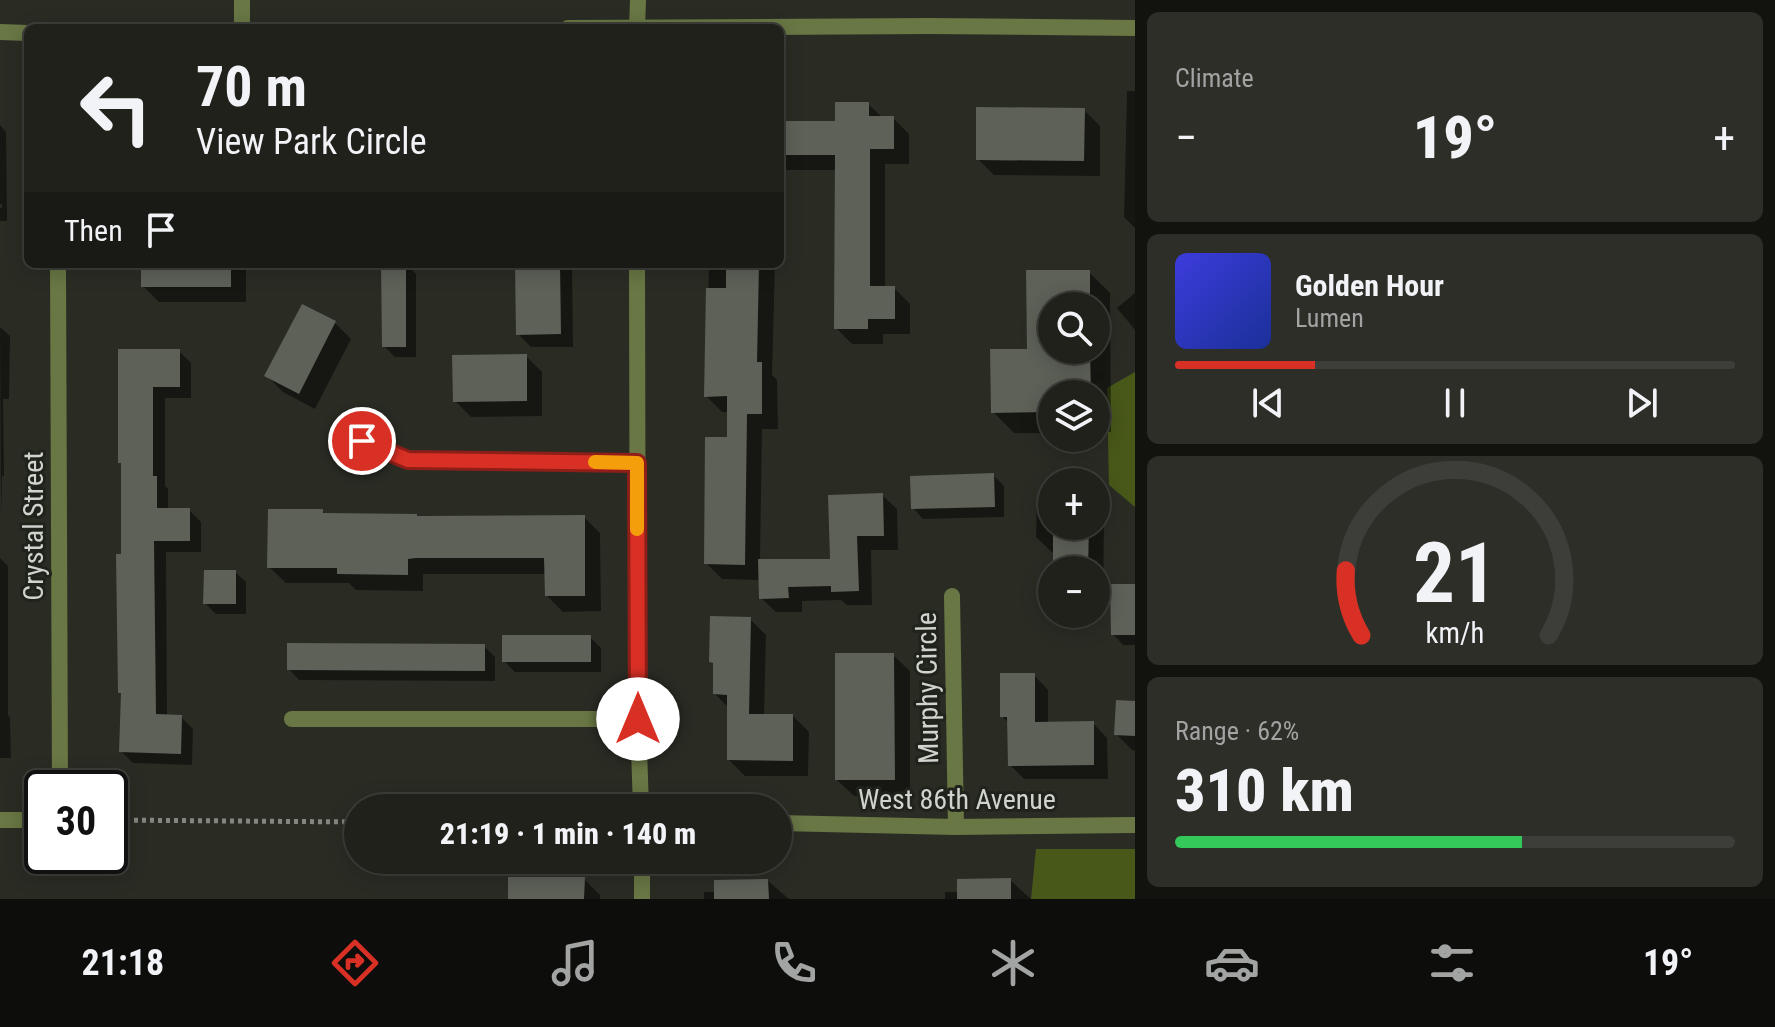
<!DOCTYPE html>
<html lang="en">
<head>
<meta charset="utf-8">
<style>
	body { margin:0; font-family:"Roboto Condensed",sans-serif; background:#2d2e28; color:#f1f3f6; height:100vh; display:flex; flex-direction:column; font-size:30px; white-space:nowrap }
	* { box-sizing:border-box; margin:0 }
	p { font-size:26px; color:#a2a3a3 }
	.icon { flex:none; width:44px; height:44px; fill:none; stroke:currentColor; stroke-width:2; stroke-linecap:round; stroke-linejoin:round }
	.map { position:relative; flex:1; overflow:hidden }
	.drawer { display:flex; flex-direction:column; gap:12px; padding:12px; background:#12120f; width:640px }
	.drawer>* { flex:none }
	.guide { position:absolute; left:24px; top:24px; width:760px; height:244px; border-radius:12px; box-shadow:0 4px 20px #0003,0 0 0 2px #3d3e3a; background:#20211b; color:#f1f3f6; overflow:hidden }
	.tools { position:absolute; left:1038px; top:292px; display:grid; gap:16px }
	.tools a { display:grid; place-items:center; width:72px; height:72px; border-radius:50%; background:#20211b; box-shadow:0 4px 20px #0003,0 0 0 2px #3d3e3a; font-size:40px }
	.speed { position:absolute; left:24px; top:770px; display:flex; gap:16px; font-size:40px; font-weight:700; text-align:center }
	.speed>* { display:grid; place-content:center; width:104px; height:104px; border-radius:50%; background:#20211b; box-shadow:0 4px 20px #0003,0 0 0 2px #3d3e3a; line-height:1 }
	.speed .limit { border:4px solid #111; border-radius:12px; background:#fff; color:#111 }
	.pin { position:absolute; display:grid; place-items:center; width:68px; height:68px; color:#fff; margin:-34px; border:4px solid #fff; border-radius:50%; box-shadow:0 2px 8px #0007 }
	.me { position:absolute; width:88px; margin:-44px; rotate:0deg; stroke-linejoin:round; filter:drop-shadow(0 0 6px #0008) }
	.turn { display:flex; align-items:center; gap:28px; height:168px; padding:0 40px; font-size:36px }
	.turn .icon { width:104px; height:104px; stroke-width:2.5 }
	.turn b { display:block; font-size:56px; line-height:68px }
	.then { display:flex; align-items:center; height:76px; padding:0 40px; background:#0003; gap:16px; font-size:30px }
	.big { font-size:60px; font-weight:800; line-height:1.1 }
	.drawer .tile { flex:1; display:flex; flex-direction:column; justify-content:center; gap:12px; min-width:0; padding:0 28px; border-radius:12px; background:#2d2e28 }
	.drawer .dial { align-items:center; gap:0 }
	.dial svg { height:208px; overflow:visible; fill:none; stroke:#3d3e3a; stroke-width:7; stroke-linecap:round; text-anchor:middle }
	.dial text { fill:#f1f3f6; stroke:none }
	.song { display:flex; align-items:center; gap:24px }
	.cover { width:96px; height:96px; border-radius:12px; background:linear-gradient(135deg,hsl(240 70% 55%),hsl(230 70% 35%)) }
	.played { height:8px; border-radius:4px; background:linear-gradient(90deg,#d93025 25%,#3d3e3a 25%) }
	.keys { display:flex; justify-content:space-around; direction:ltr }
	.heat { display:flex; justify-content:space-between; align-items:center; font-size:44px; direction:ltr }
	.charge { height:12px; border-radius:6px; background:linear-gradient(90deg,#34c759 62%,#3d3e3a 0) }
	.trip { position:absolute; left:344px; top:794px; width:448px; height:80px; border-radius:40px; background:#20211b; box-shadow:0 4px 20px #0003,0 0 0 2px #3d3e3a; font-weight:800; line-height:80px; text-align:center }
	.menu { display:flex; height:128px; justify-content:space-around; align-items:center; background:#0d0d0b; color:#a2a3a3 }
	.menu .icon { width:56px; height:56px }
	.menu .current { color:#d93025 }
	.menu b { font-size:36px; color:#f1f3f6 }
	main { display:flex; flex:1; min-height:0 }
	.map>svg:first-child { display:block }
</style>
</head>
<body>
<main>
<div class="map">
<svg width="1135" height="899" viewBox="0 0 1135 899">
	<rect width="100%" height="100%" fill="#2a2c24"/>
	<!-- green -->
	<path fill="#485819" d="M1135,372V507L1109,485L1107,388Z
		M1036,849H1135V899H1031Z"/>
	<!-- shadow -->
	<path fill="#0007" fill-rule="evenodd" d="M1127,91H1135V228L1124,217Z
		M868,104L883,118H893L909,134V164H885V288H894L910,304V334H883V344H852L836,328L837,170H780V123H837Z
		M1084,110L1100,126V176L994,175L978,159Z
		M0,125L6,132L7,221H0V208H2V204H0Z
		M143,264H246V302H159L143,286Z
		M383,264H406L416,274V357H395L384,346Z
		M517,264H572L573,347H531L518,334Z
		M709,264H775L772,375L777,380L778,429H762L760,561H832L882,495L897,509L898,550H871L872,605H847L841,600L802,601V612H776L761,598V580L722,579L706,563L729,439V412H722L706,396Z
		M1028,272H1089L1110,293L1111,432H1096V394H1052V433H1014L993,412L1029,351ZM1052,306H1096V350H1052Z
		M1135,293V330L1117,308Z
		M335,323L351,339L315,409L283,392L267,376Z
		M0,327L10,336L9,399H3L4,476H2L1,519Z
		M120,351H179L191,363V398H165V486L168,489V510H189L201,522V552H166L167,716L181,717L193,729L192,765L133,763L121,751L123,695L120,692L123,465L120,462Z
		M526,356L542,372V416L471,417L455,401Z
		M993,475L1004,486V517L923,519L913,508Z
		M1037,498H1052V526H1096V506L1104,514L1103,612H1096V570H1055V553H1053L1036,537Z
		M322,511L326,515L584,517L600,533L601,611L563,612L547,596L546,574H423V591L356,590L349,583H286L269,567Z
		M0,558L8,566V715L10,718L11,758H0Z
		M235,572L246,582V614H216L205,603Z
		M1135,586V645H1123L1113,634Z
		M750,619L766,635L764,716H793L809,732L808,776H745L729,760V708L715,694V666L711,662Z
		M590,637L601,648V672H515L504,661Z
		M484,646L495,657V681L299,680L289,669Z
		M893,655L910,671V796H854L837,780Z
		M1034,675L1048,690V723H1093L1107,738L1108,779H1024L1010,765L1009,724L1002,716Z
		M1135,703V751L1132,750L1116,734Z
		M584,879L600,895V899H510Z
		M1010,880L1031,899H945V892H959Z
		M768,881L789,899H704V892H716Z"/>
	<!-- building -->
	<path fill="#5e6158" d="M835,102H869V116H894V149H870V286H895V319H868V329H834L835,155H780V121H835Z
		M976,107L1085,108L1084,161L976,160Z
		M141,264H231V287H141Z
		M381,264H406V347H382Z
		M515,264H560L561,334L516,335Z
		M726,264H759L757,362H762V414H747L745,565L704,564L705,437H727V396L704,397L706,288H726Z
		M1026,270H1090V306H1052V350H1090L1091,394H1052V412L991,413L990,349H1027Z
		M302,304L336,321L299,394L264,376Z
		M118,349H180V387H153V476H157V508H190V541H154L156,714L182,715L181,754L119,752L121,693H118L116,554H121V463H118Z
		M527,354V401L453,402L452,355Z
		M994,473L995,507L911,509L910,476Z
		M883,493L884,536H857L859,591L831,592V586L788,587L789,598L759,599L758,559H830L828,495Z
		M268,509H323V513L417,514V516L585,515V596H545L544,558H416L408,559V575L337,574V568H267Z
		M1053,526H1089L1088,570H1053Z
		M204,570H236V604H203Z
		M1110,584H1135V635H1111Z
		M710,616L751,617L749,714H793V761L727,760V695L713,694V663L709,662Z
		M502,635H591V662H502Z
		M287,643L485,644V671L287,670Z
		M835,653H894L895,780H835Z
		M1000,673H1035V722L1094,721V765L1008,766L1007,717H1000Z
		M1116,700L1135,701V736L1114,735Z
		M508,877H585L584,899H508Z
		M1011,878V899H957V879Z
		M768,879L769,899H714V880Z"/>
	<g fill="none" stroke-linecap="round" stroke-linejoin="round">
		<!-- path -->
		<path stroke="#848680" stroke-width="5" stroke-dasharray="4 4" stroke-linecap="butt" d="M110,820L358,822"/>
		<!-- lane -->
		<path stroke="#687744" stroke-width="16" d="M292,719H638"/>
		<!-- street -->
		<path stroke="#687744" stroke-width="16" d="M242,28V0
			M568,28L930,26L1135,28
			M637,28L638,0
			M0,32L28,33
			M58,264L60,788
			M637,264L638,719L641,808
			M362,441L408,460L637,463
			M952,596L956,827
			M0,820H42
			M778,823L956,827L1135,825
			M642,860V899"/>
	</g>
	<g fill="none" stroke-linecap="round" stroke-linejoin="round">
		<!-- route casing -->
		<g stroke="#8d1f18" stroke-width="20">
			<path id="route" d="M362,441L408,460L637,463L638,719"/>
		</g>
		<!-- route -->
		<use href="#route" stroke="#d93025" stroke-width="14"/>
		<!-- slow -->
		<path stroke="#f59e0b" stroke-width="14" d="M595,462L637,463V529"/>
	</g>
	<g text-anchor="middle" stroke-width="6" stroke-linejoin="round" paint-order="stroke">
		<!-- street labels -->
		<g font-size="28" fill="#d1d3ce" stroke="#20231b">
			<text transform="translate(33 526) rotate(-90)" y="10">Crystal Street</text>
			<text transform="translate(927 688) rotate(-91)" y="10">Murphy Circle</text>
			<text x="957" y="809">West 86th Avenue</text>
		</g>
	</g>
</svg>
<div class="tools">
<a><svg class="icon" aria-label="search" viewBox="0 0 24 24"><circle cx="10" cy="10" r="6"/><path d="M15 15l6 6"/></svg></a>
<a><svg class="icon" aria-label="layers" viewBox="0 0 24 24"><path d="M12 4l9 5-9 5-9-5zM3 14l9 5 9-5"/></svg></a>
<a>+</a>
<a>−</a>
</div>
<div class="speed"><div class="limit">30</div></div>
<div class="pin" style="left:362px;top:441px;background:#d93025"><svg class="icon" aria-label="arrive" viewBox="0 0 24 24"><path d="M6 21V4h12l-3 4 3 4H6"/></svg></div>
<svg class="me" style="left:638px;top:719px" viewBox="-20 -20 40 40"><circle r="19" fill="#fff"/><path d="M0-13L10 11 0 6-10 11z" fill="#d93025"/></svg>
<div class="trip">21:19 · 1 min · 140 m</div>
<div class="guide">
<div class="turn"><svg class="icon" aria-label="left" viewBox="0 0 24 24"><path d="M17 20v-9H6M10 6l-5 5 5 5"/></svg><div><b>70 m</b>View Park Circle</div></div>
<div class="then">Then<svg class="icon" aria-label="arrive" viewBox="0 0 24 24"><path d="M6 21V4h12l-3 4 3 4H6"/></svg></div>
</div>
</div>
<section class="drawer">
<div class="tile"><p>Climate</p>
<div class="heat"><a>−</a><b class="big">19°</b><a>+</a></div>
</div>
<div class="tile">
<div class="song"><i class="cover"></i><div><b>Golden Hour</b><p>Lumen</p></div></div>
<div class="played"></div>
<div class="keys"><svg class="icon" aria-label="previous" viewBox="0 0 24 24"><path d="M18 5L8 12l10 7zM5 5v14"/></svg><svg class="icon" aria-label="pause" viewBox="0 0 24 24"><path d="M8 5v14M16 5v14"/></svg><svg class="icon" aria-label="next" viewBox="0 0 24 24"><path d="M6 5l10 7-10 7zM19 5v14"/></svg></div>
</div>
<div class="tile dial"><svg viewBox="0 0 100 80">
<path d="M14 69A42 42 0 1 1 86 69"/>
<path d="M14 69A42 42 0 0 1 8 44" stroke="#d93025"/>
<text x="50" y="56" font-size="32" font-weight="700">21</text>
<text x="50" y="72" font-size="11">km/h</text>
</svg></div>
<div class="tile"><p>Range · 62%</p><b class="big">310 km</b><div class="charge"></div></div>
</section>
</main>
<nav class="menu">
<b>21:18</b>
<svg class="icon current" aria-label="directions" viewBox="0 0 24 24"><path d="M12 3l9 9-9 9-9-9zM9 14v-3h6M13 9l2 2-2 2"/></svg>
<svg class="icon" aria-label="music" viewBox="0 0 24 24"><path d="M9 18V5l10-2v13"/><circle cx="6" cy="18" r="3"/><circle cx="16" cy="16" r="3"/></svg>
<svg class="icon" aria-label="phone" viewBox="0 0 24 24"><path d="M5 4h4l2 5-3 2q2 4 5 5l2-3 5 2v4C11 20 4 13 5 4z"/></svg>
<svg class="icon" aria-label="climate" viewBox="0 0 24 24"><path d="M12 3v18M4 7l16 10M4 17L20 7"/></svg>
<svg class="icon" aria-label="car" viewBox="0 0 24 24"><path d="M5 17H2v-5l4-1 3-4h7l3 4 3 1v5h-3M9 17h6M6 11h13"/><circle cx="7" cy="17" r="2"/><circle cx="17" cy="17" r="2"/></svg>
<svg class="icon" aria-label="filters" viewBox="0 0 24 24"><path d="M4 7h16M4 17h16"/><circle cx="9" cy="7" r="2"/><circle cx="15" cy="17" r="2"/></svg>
<b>19°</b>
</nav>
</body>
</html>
